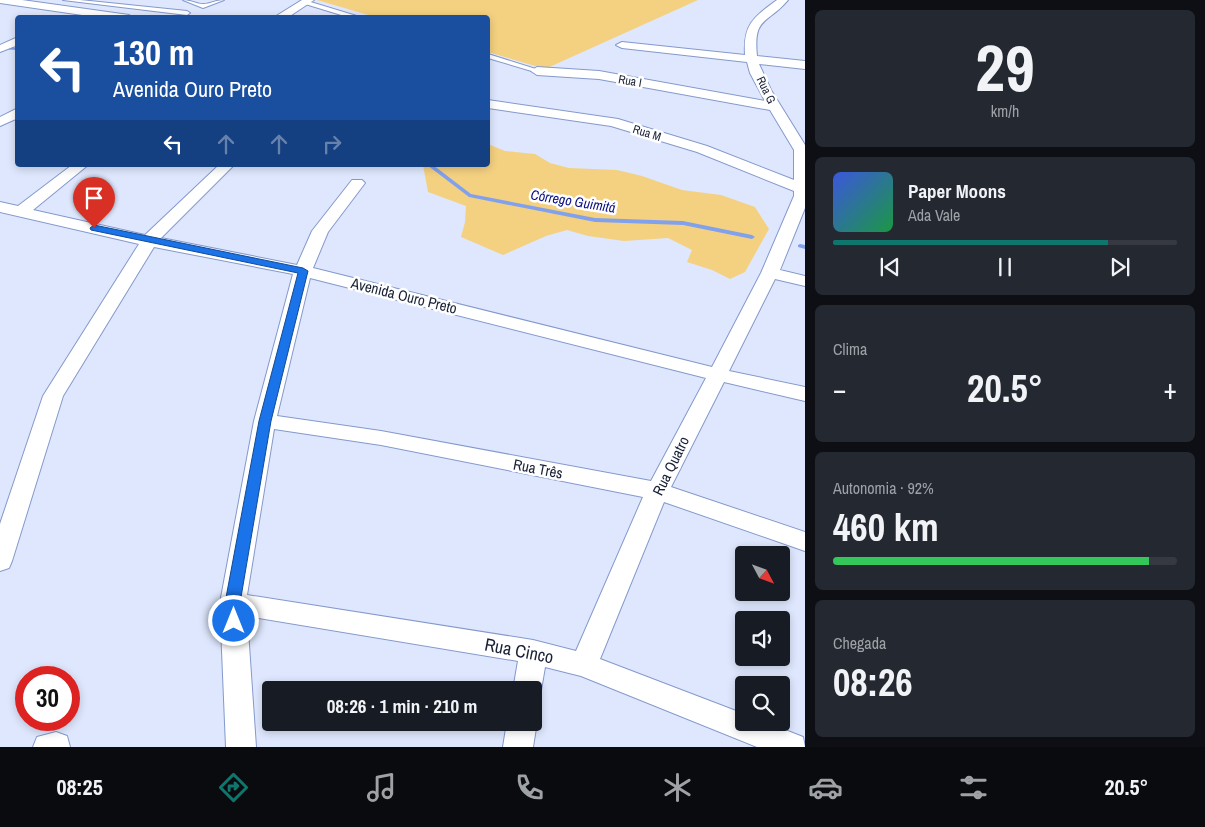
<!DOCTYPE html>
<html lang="pt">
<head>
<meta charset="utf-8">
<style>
	body { margin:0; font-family:"Archivo Narrow",sans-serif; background:#242831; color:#f1f3f6; height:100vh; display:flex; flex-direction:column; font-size:19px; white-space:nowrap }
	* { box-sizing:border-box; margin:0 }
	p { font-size:16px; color:#9ea1a6 }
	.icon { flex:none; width:28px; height:28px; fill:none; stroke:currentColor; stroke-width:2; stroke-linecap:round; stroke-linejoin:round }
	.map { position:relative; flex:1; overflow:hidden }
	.panel { display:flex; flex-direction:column; gap:10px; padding:10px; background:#0d0f14; width:400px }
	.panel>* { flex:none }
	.top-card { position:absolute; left:15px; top:15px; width:475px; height:152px; border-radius:5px; box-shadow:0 2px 8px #0003; background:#1a4fa0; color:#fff; overflow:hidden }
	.needle { width:32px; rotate:131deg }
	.tools { position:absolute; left:735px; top:546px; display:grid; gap:10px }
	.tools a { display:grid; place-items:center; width:55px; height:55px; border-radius:5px; background:#171b24; box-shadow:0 2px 8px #0003; font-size:25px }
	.speed { position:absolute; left:15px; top:666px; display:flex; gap:10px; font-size:25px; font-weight:700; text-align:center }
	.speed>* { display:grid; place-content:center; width:65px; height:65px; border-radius:50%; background:#171b24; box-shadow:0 2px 8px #0003; line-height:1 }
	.speed .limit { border:8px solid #d22; background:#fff; color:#111 }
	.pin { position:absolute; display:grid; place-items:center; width:42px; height:42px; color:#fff; margin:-51px -21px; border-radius:50% 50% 50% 0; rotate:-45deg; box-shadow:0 0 5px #0007 }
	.pin .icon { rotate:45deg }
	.me { position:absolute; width:55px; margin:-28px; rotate:0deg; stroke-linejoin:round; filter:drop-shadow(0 0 4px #0008) }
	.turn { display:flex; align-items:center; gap:18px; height:105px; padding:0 15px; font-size:22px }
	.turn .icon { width:65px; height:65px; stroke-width:2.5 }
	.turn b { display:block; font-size:35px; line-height:42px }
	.lanes { display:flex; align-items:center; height:48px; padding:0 15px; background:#0003; justify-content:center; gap:25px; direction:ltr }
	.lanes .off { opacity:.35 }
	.big { font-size:38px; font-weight:800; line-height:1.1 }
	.panel .card { flex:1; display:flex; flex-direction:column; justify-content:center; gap:8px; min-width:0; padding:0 18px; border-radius:8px; background:#242831 }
	.panel .dial { align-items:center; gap:0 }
	.dial b { font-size:65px; line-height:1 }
	.song { display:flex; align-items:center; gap:15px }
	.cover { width:60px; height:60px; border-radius:8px; background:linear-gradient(135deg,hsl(230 70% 55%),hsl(140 70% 35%)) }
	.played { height:5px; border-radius:2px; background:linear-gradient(90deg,#0f766e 80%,#363941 80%) }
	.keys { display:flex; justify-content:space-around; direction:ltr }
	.heat { display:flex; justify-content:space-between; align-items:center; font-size:28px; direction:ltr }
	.charge { height:8px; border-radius:4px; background:linear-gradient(90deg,#34c759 92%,#363941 0) }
	.trip { position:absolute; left:262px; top:681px; width:280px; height:50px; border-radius:5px; background:#171b24; box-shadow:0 2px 8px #0003; font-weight:800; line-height:50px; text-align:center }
	.tab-bar { display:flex; height:80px; justify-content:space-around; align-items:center; background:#090b0e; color:#9ea1a6 }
	.tab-bar .icon { width:35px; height:35px }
	.tab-bar .selected { color:#0f766e }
	.tab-bar b { font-size:22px; color:#f1f3f6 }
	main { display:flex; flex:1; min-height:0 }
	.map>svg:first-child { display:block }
</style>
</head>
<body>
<main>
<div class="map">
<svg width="805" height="747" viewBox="0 0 805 747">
	<rect width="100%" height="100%" fill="#dee7fd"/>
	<!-- green -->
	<path fill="#f4d181" d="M317,0H698L545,69L488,52V18L375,17Z
		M488,144L505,151L535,154L550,163L569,168L617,170L642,176L682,190L721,195L755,207L769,229L745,272L730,279L712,270L687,262L692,250L668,238L624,241L588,236L567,230L546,236L503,255L461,237L465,222L466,206L428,192L423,165H488Z"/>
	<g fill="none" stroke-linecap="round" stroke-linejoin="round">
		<!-- stream -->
		<path fill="#82a1ed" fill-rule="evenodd" d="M0,47L18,48V50L0,49Z
			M427,165H433L471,194L595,218L683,221L752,235L755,237L752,239L683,225L595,222L469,197Z
			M800,244L805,245V249L798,247V245Z"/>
		<!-- service casing -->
		<g stroke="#8499cc" stroke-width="2">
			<path id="service" d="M63,0H80L187,11L190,13L187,15Z
				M183,0C190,0 197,4 203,4C210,4 216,0 224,0L203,8Z
				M304,0L360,17V18H351L302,3Z
				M488,54L539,70L540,71L535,72L488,58Z"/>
		</g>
		<!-- minor casing -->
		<g stroke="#8499cc" stroke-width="2">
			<path id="minor" d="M0,0H22L129,15L134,18H103L0,3Z
				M302,0H314L287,18H273Z
				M777,0H788C767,25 753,16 757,56L805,61V69L759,64L771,90L805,145V208L780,270L805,276V286L775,279L729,371L805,387V401L724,382L671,487L805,532V551L664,502L600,659L744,714V722H765L803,737L805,747H757L581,676L545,667L541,690L537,699L534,700V690H513L518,661L247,616L256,747H226L220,603L254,421L293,274L154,247L63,396L12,561L9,568L0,571V524L43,396L139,244L0,212V202L18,206L72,165H88L33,210L145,235L219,165H234L161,238L297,265L312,231L352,180H362L365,183L328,232L313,268L712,367L761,273L794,196V191L697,152L611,126L488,108V100L618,119L707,146L794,180V150L770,110L599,79L537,75L531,71L537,67L599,71L765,101L750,73L747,62L622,48L616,45L622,42L745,55C743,24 754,17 777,0ZM310,278L706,378L651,481L381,431L277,416ZM274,429L381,445L643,497L576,651L533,640L247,595Z
				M18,37V45L0,52V45Z
				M18,108V118L0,126V117Z
				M534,716L537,722L533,747H503L507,722H534Z
				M56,732L67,736L70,747H33L37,737Z"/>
		</g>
		<!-- service -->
		<use href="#service" fill="#fff" fill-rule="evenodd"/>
		<!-- minor -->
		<use href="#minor" fill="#fff" fill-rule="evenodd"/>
	</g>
	<!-- route -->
	<path fill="#1a73e8" stroke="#114b97" d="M94,225L303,268L308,271L271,421L240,603L241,621L239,626L234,628L228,626L226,621L225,603L259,421L298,273L91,230L90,228Z"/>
	<g text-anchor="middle" stroke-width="5" stroke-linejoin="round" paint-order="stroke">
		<!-- far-street labels -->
		<g font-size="12" fill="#192135" stroke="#fff">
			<text transform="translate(630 81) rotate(10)" y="4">Rua I</text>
			<text transform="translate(766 90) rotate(64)" y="4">Rua G</text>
			<text transform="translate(647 133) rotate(17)" y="4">Rua M</text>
		</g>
		<!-- far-water labels -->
		<g font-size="14" font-style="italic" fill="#0a0f81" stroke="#fff">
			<text transform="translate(573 201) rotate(9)" y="5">Córrego Guimitá</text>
		</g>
		<!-- street labels -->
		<g font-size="15" fill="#192135" stroke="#fff">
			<text transform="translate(404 296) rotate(14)" y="5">Avenida Ouro Preto</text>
			<text transform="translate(671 466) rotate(-64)" y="5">Rua Quatro</text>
			<text transform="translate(538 469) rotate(11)" y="5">Rua Três</text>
		</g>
		<!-- near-street labels -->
		<g font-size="18" fill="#192135" stroke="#fff">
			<text transform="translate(519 651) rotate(11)" y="6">Rua Cinco</text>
		</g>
	</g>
</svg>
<div class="tools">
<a><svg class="needle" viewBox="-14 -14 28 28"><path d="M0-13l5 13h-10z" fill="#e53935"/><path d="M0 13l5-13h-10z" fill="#9ea1a6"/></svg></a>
<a><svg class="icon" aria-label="sound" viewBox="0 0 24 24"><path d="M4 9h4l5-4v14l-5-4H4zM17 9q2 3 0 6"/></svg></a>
<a><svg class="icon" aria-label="search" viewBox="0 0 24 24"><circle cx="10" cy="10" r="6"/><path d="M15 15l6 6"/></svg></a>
</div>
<div class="speed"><div class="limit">30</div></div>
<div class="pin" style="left:94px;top:228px;background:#d93025"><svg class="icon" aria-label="arrive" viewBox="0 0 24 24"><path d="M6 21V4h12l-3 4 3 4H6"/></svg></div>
<svg class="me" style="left:234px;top:621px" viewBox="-20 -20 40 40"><circle r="17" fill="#1a73e8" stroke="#fff" stroke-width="3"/><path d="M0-11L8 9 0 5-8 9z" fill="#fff"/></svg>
<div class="trip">08:26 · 1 min · 210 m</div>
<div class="top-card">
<div class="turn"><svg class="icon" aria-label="left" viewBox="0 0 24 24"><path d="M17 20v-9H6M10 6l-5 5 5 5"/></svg><div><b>130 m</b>Avenida Ouro Preto</div></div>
<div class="lanes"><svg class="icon" aria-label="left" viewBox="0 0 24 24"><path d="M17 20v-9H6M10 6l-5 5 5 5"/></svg><svg class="icon off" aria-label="ahead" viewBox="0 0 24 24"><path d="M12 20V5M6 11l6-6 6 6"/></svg><svg class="icon off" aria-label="ahead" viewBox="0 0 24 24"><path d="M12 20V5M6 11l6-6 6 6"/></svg><svg class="icon off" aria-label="right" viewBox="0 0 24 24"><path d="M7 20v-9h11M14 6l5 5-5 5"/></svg></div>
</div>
</div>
<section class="panel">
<div class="card dial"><b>29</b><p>km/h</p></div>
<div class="card">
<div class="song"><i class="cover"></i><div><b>Paper Moons</b><p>Ada Vale</p></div></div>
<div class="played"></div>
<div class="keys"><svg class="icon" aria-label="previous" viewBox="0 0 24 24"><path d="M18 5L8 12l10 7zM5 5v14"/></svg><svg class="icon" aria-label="pause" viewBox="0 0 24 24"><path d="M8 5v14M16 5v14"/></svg><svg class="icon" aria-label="next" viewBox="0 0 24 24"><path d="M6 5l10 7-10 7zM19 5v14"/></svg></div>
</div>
<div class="card"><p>Clima</p>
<div class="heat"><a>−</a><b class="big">20.5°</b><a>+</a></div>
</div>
<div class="card"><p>Autonomia · 92%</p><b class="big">460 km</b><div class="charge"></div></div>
<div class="card"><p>Chegada</p><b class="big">08:26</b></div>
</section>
</main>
<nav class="tab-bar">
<b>08:25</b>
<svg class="icon selected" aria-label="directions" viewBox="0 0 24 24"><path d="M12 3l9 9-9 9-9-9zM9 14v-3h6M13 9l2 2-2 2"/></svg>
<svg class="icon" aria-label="music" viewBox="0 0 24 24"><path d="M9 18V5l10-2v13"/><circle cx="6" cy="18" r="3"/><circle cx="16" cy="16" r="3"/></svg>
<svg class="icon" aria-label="phone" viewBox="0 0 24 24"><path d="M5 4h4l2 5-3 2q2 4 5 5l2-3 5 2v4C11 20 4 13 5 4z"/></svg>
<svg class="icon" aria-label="climate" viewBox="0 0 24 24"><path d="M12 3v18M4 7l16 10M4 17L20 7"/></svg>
<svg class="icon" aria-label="car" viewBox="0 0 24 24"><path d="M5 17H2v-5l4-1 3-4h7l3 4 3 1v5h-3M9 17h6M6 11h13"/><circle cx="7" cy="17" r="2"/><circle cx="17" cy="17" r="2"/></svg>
<svg class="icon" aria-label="filters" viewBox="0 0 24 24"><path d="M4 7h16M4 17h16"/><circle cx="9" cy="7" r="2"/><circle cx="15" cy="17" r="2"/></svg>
<b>20.5°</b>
</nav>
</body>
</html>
